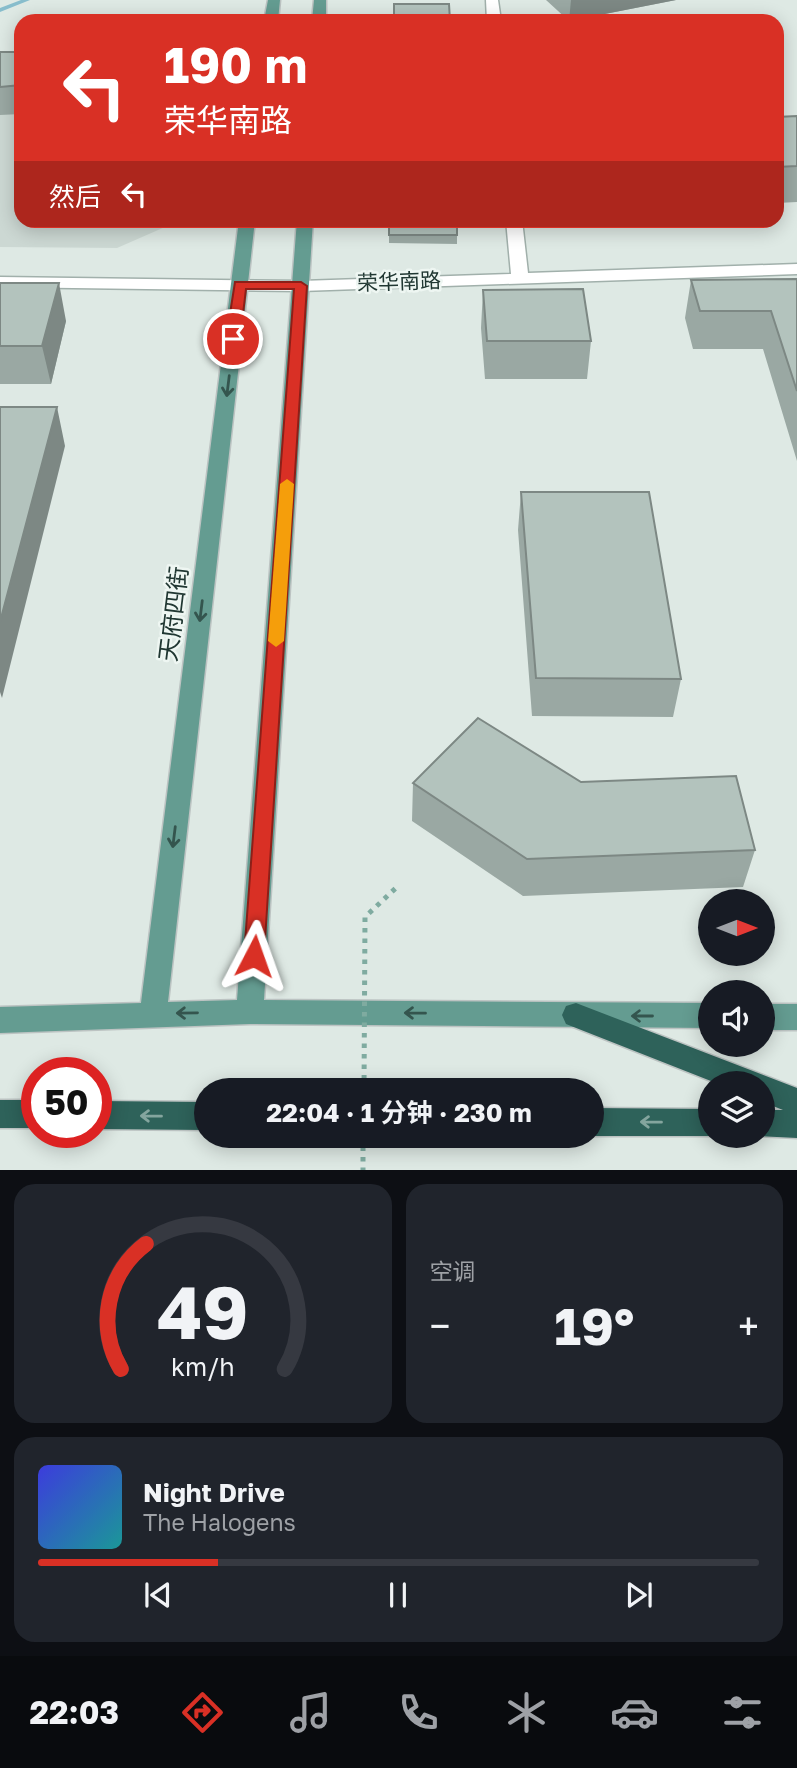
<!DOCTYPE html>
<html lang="zh">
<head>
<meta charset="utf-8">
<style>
	body { margin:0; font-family:"Golos Text","Noto Sans SC",sans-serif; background:#20242c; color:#f1f3f6; height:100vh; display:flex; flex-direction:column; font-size:26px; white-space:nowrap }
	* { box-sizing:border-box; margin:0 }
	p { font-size:23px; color:#9ea1a6 }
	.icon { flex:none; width:38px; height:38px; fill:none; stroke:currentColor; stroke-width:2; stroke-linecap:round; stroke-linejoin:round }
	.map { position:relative; height:1170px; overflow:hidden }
	.sheet { display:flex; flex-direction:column; gap:14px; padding:14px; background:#0d0f14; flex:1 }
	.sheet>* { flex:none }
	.banner { position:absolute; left:14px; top:14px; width:770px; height:214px; border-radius:21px; box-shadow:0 4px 18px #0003; background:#d93025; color:#fff; overflow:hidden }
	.needle { width:46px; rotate:90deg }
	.tools { position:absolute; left:698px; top:889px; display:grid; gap:14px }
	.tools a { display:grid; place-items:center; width:77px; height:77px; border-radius:50%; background:#171b24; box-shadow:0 4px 18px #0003; font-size:35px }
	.speed { position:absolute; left:21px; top:1057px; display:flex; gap:14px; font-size:35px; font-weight:700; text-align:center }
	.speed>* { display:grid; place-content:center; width:91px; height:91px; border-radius:50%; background:#171b24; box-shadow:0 4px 18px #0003; line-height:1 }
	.speed .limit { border:10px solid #d22; background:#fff; color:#111 }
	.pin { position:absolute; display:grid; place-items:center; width:60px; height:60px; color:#fff; margin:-30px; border:4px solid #fff; border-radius:50%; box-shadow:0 2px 7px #0007 }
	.me { position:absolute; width:77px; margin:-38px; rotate:4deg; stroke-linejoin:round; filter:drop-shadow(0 0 5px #0008) }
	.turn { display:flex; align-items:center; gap:24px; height:147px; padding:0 35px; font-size:32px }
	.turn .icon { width:91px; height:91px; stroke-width:2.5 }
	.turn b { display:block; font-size:49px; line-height:60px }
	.then { display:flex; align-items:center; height:66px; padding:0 35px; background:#0003; gap:14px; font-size:26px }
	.big { font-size:52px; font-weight:700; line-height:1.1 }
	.sheet .card { flex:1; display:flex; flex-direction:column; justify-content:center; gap:10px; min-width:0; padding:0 24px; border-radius:21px; background:#20242c }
	.sheet .dial { align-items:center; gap:0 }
	.dial svg { height:182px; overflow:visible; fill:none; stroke:#363941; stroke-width:7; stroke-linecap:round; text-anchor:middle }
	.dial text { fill:#f1f3f6; stroke:none }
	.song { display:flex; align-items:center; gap:21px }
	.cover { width:84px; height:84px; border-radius:10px; background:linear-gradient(135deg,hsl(240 70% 55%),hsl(180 70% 35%)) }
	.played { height:7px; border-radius:4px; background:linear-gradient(90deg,#d93025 25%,#363941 25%) }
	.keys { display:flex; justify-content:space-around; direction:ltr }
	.heat { display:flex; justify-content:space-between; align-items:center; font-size:38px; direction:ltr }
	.sheet .tiles { flex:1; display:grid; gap:14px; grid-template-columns:1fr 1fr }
	.card:last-child { grid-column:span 2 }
	.trip { position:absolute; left:194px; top:1078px; width:410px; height:70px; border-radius:35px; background:#171b24; box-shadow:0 4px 18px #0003; font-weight:700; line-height:70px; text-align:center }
	.dock { display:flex; height:112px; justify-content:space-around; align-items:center; background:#090b0e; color:#9ea1a6 }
	.dock .icon { width:49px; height:49px }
	.dock .on { color:#d93025 }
	.dock b { font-size:32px; color:#f1f3f6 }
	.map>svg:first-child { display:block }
</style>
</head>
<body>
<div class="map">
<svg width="797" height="1170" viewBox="0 0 797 1170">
	<rect width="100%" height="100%" fill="#dee9e4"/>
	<!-- built -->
	<path fill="#ccd8d3" d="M0,68H21V220L167,221L165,227L117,248L0,247Z"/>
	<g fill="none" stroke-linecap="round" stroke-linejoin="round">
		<!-- stream -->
		<path fill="#87bdcc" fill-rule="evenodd" d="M21,0H30L0,12V8Z"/>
		<!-- minor casing -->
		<g stroke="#a1b0ab" stroke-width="3">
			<path id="minor" d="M486,0H498L501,21H487Z
				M506,220H522L528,273L797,264V274L301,291L0,287V277L301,281L511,274Z"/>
		</g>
		<!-- major casing -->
		<g stroke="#bcc3c2" stroke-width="3">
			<path id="major" d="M268,0H280L278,21H264Z
				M314,0H326V21H312Z
				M239,220H255L168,1002L237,1000L297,220H313L264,1000L710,1003V1028L250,1024L0,1033V1007L141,1003Z
				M763,1004H797V1030H763Z"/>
		</g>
		<!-- highway casing -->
		<g stroke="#bcc3c2" stroke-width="3">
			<path id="highway" d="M576,1003L797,1088V1138L758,1136H763V1110H783L763,1102V1083H716L566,1024L562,1015L566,1006Z
				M0,1100H37V1128H0Z
				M96,1101L206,1102V1130L96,1129Z
				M592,1108L710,1109L713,1136H592Z"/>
		</g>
		<!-- path -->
		<path stroke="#7faba0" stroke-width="5" stroke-dasharray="4.5 6" stroke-linecap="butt" d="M363,1136V1170"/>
		<!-- minor -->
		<use href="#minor" fill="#fff" fill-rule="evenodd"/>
		<!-- major -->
		<use href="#major" fill="#649c91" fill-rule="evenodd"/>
		<!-- highway -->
		<use href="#highway" fill="#2e625a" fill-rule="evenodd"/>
		<!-- path-bridge -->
		<path stroke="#7faba0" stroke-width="5" stroke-dasharray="4.5 6" stroke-linecap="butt" d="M364,1090L365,917L399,885"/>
	</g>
	<!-- wall -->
	<path fill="#9aa8a3" d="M546,0H676L569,21Z
		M0,52H21V114L0,115Z
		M797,116V202L777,203V117Z
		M389,220H457V244L389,243Z
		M797,279V461L763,349H693L685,318L691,280Z
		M0,283L66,321L51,384H0Z
		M483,290L591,341L587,379H485L481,328Z
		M521,492L681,679L673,717L532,716L518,530Z
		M581,782L755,850L743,887L523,896L412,821L413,783Z"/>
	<!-- shaded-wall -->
	<path fill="#7d8884" d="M571,0H676L569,21Z
		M59,283L66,321L51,384L42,346Z
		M57,407L65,446L2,698L0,692V622Z"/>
	<!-- building -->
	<path fill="#b3c3bd" stroke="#7d8884" stroke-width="2" d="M394,4H449L450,21H394Z
		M0,52H21V85L0,87Z
		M797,116V166L777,167V117Z
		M389,220H457V235H389Z
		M797,279V391L771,311H700L691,280Z
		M0,283H59L42,346H0Z
		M583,289L591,341H487L483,290Z
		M0,407H57L0,622Z
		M521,492H649L681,679L536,678Z
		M478,718L581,782L736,776L755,850L527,859L413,783Z"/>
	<!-- one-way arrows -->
	<defs><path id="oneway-shaft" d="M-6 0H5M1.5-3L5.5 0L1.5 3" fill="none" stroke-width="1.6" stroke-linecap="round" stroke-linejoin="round" transform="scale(1.75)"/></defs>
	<g stroke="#34554e">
		<use href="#oneway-shaft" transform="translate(228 386) rotate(97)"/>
		<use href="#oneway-shaft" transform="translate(201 611) rotate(97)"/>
		<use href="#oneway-shaft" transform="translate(174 837) rotate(97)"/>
		<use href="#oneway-shaft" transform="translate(187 1013) rotate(179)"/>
		<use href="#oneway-shaft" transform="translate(415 1013) rotate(-179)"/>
		<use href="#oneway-shaft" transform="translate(642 1016) rotate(-180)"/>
	</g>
	<g stroke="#84a59e">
		<use href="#oneway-shaft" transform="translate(151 1116) rotate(-179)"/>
		<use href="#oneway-shaft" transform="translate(651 1122) rotate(-179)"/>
	</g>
	<!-- route -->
	<path fill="#d93025" stroke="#8d1f18" stroke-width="2" d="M235,282H301L307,286L264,956L261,962L254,965L247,962L244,956L294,289H246L240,339L233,343L226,339Z"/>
	<!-- slow -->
	<path fill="#f59e0b" d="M287,479L294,484L284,641L276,647L268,641L280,484Z"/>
	<g text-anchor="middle" stroke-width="5" stroke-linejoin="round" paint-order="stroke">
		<!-- far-street labels -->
		<g font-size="21" fill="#203732" stroke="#eef6f2">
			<text transform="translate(399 282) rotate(-2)" y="7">荣华南路</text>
		</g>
		<!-- street labels -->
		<g font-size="24" fill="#203732" stroke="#eef6f2">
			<text transform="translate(174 614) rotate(-83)" y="8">天府四街</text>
		</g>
	</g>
</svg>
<div class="tools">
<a><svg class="needle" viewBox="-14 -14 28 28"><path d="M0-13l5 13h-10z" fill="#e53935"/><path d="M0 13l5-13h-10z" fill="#9ea1a6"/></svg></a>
<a><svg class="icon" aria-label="sound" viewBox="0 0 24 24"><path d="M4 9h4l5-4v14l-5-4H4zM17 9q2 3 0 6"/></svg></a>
<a><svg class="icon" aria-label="layers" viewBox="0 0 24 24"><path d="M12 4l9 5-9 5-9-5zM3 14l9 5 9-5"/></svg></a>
</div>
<div class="speed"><div class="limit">50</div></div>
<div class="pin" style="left:233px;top:339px;background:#d93025"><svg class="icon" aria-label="arrive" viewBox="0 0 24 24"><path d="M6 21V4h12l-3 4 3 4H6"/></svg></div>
<svg class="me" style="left:254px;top:956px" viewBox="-20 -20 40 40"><path d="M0-17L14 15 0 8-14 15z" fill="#d93025" stroke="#fff" stroke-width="4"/></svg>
<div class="trip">22:04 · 1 分钟 · 230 m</div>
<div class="banner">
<div class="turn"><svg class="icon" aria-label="left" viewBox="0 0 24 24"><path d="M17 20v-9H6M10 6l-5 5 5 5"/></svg><div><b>190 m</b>荣华南路</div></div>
<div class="then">然后<svg class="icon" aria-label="left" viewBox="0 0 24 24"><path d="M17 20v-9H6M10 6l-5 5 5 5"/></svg></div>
</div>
</div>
<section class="sheet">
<div class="tiles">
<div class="card dial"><svg viewBox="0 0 100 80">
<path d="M14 69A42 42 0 1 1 86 69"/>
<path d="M14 69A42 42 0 0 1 25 14" stroke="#d93025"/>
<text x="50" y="56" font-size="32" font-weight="700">49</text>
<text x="50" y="72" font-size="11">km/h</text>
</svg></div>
<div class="card"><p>空调</p>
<div class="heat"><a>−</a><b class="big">19°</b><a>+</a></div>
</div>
<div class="card">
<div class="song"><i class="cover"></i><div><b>Night Drive</b><p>The Halogens</p></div></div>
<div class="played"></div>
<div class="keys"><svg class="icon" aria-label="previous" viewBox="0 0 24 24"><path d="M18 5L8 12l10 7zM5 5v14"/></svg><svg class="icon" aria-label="pause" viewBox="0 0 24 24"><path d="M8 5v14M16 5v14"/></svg><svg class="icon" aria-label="next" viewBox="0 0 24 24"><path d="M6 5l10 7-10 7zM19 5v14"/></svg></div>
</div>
</div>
</section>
<nav class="dock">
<b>22:03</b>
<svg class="icon on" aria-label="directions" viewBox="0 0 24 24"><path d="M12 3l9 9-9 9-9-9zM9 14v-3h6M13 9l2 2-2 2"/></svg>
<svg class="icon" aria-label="music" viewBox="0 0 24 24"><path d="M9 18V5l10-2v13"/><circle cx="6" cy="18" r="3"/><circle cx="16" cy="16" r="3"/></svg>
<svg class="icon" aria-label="phone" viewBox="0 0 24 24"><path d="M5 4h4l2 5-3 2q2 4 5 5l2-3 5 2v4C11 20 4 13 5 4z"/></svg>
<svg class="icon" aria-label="climate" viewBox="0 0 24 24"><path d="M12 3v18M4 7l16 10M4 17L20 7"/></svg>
<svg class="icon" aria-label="car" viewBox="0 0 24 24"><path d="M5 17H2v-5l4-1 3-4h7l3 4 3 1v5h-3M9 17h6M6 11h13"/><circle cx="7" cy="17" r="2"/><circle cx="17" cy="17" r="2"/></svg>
<svg class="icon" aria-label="filters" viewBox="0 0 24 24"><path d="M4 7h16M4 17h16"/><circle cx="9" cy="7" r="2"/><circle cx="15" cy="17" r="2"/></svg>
</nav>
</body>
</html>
